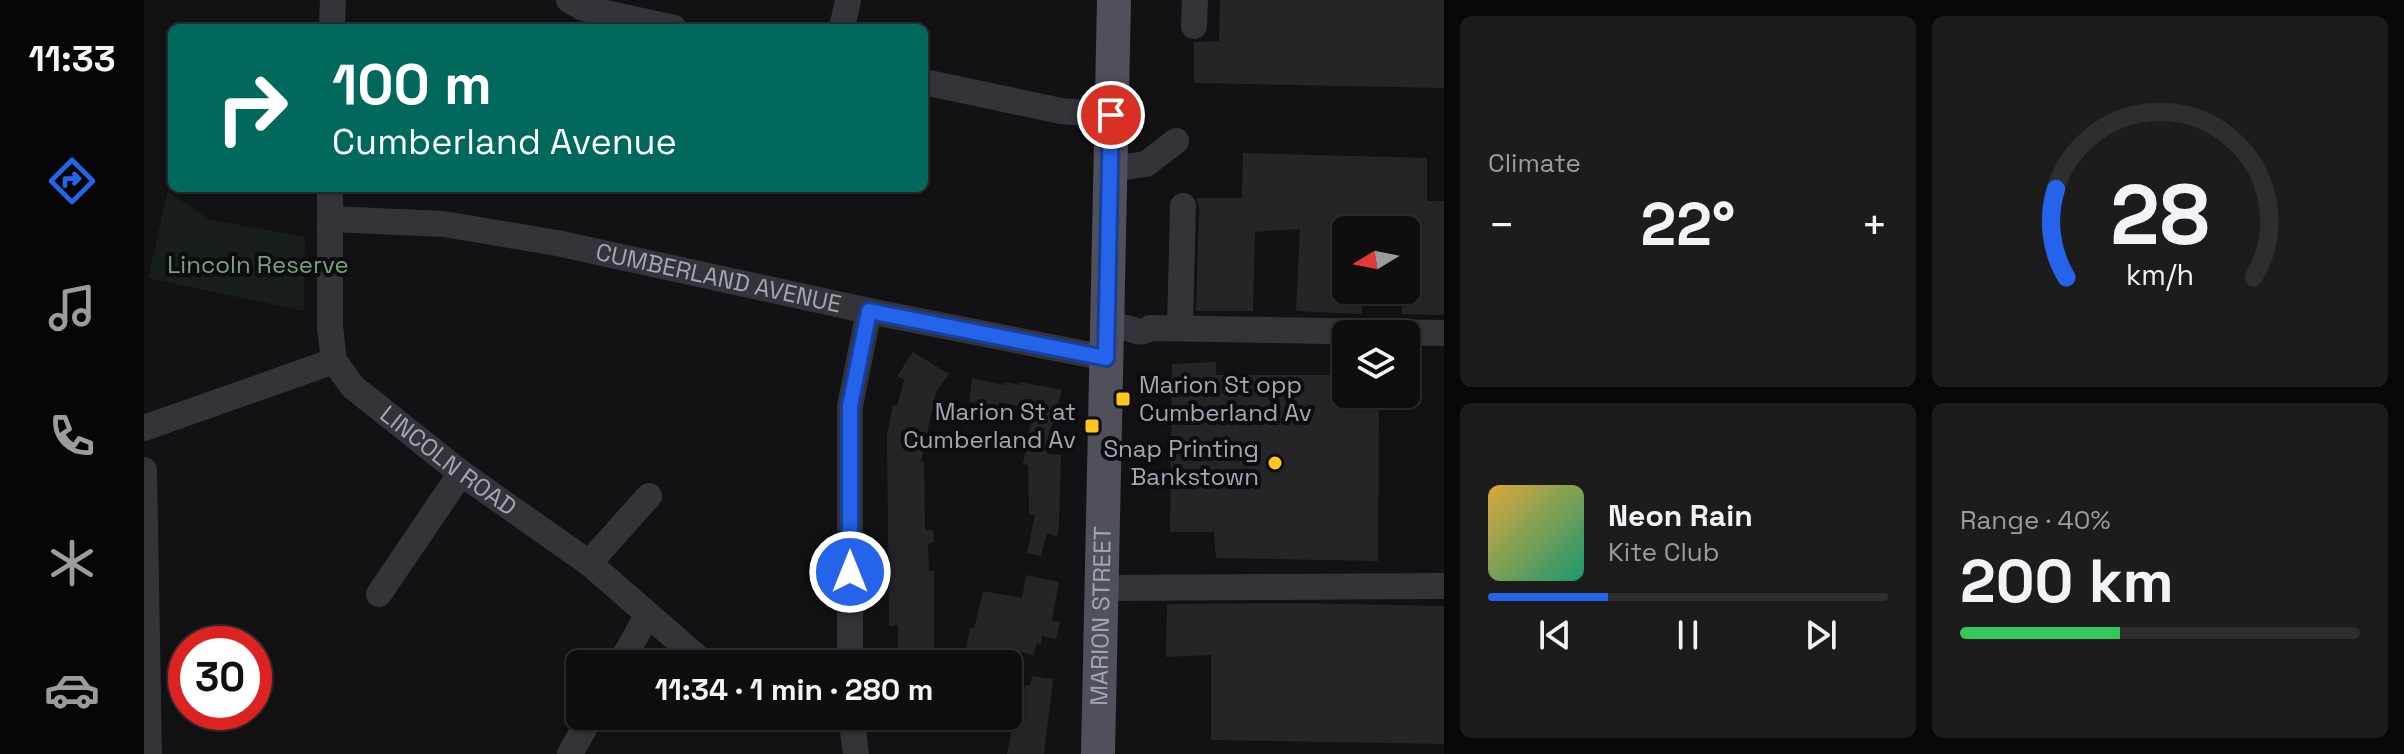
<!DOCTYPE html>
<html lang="en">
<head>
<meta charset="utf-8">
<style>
	body { margin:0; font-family:"Space Grotesk",sans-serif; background:#1c1c1d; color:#f1f3f6; height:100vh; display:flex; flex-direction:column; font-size:30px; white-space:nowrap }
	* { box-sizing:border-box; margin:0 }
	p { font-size:26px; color:#9b9c9e }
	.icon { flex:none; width:44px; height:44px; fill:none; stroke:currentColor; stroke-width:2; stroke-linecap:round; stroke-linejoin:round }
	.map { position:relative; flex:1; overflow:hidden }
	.sheet { display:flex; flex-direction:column; gap:16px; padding:16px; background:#080808; width:960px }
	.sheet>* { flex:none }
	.guide { position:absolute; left:24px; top:24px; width:760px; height:168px; border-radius:12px; box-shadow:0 2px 6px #0004,0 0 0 2px #2e2e2f; background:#00695c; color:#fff; overflow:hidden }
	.needle { width:52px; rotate:260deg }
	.controls { position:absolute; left:1188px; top:216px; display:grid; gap:16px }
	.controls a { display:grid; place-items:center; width:88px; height:88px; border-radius:12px; background:#0e0e0f; box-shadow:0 2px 6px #0004,0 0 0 2px #2e2e2f; font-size:40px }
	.speed { position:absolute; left:24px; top:626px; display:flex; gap:16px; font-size:40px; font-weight:700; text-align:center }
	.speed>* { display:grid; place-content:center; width:104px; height:104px; border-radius:50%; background:#0e0e0f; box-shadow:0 2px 6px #0004,0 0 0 2px #2e2e2f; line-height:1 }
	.speed .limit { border:12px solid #d22; background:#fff; color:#111 }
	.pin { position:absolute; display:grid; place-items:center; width:68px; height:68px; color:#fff; margin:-34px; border:4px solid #fff; border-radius:50%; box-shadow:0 2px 8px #0007 }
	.me { position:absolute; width:88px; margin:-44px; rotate:0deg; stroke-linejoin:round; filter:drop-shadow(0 0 6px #0008) }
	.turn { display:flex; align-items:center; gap:28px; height:168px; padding:0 32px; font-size:36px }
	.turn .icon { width:104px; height:104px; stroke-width:2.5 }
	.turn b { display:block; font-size:56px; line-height:68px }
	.big { font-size:60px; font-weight:600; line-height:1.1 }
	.sheet .tile { flex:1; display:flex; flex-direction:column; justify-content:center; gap:12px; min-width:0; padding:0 28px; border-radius:12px; background:#1c1c1d }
	.sheet .dial { align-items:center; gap:0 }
	.dial svg { height:208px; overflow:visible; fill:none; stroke:#2e2e2f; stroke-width:7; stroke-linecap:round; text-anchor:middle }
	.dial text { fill:#f1f3f6; stroke:none }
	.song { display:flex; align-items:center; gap:24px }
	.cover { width:96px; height:96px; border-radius:12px; background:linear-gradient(135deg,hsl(40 70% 55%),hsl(160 70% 35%)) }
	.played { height:8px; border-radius:4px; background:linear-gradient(90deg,#2563eb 30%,#2e2e2f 30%) }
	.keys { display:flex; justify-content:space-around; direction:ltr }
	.heat { display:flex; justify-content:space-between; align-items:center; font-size:44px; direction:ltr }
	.charge { height:12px; border-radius:6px; background:linear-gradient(90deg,#34c759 40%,#2e2e2f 0) }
	.sheet .tiles { flex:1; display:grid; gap:16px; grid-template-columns:repeat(2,1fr) }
	.trip { position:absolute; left:422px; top:650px; width:456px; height:80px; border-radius:12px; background:#0e0e0f; box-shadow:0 2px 6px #0004,0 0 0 2px #2e2e2f; font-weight:600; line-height:80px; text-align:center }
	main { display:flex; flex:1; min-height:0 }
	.dock { display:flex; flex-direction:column; width:144px; justify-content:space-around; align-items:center; background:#060606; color:#9b9c9e }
	.dock .icon { width:56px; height:56px }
	.dock .selected { color:#2563eb }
	.dock b { font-size:36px; color:#f1f3f6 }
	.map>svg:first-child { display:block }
</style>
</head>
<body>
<main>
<nav class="dock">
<b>11:33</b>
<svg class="icon selected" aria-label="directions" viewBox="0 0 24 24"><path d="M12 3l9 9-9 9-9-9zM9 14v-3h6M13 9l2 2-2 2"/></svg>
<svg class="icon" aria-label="music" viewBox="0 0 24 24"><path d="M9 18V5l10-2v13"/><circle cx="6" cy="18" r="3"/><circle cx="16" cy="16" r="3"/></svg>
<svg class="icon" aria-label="phone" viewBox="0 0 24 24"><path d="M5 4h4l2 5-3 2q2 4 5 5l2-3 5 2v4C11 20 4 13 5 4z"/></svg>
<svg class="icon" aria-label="climate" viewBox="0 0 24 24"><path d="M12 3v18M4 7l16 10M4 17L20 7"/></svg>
<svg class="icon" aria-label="car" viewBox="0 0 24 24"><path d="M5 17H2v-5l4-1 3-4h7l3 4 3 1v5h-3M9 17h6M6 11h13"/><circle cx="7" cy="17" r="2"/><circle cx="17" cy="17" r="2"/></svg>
</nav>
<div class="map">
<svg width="1300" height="754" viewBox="0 0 1300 754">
	<rect width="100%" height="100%" fill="#121214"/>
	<!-- green -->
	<path fill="#181f1a" d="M24,191L64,219L161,237L160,311L4,278Z"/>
	<!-- building -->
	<path fill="#252528" d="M1076,0H1300V88L1050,83V42L1075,41Z
		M1099,153L1283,158V201H1300V315L1258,314V290H1262V230H1202V290H1218V314L1152,311L1156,229L1111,232L1109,311H1052L1055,206L1052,198H1098Z
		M769,352L805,374L792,392L777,462H780L781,530H789L790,542L784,544L785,571H790V649H754V625L745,626L743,435L749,405L753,406L760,380L753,376Z
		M1072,362V375H1202V394H1235L1234,561L1072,558L1070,532H1026L1028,364Z
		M828,378L860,385L861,382L876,385V382L918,390L905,436H907L903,454L917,455L915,524L913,537L903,533L897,556L883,553L891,515L885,514L884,465L879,464L889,410L855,402L851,417L829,412L831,403L825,402Z
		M882,575L915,582L908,620L916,622L912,639L898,636L897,644L893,643L889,655L859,648L857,656L849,655L847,664H827L829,649H822L826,628L830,629L839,591L878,598Z
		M1149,603L1300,606V744L1067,740V655L1022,657L1023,604Z
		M888,676L909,679L900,754H863L871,715L875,716L881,685H886Z"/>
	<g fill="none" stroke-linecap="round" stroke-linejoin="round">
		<!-- minor -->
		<g stroke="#333339" stroke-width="26">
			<path d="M425,0L439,8L530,28"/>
			<path d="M1050,26L1051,0"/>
			<path d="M188,28L189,0"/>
			<path d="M698,28L704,0"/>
			<path d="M780,82L917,111L967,115"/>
			<path d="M967,169L1002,164L1032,141"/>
			<path id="s1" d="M186,188V327L190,361L209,387L317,473L445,563L561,664"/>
			<path id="s2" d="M186,219L300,224L413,243L725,311L962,358"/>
			<path d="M963,328C968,328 977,326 982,328C993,330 995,335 1006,328L1300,333"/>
			<path d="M1036,328L1039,206"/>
			<path d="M0,428L190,361"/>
			<path d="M0,470L5,754"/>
			<path d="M445,563L505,496"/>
			<path d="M957,588L1300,586"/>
			<path d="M235,594L317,473"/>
			<path d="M476,664L503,616"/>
			<path d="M706,664V406L725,311"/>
			<path d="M653,716L707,720"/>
			<path d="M707,716L712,754"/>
			<path d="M426,754L447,716"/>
		</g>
		<!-- major -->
		<path stroke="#4f5059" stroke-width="34" id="s3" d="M954,754L970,0"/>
	</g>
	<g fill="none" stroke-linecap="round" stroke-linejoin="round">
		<!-- route casing -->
		<g stroke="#184099" stroke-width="20">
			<path id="route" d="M706,572V406L725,311L962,358L967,115"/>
		</g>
		<!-- route -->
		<use href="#route" stroke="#2563eb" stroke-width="14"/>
	</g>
	<!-- markers -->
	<g fill="#ffc61f" stroke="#0d0d0f" stroke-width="3">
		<rect x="971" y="391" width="16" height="16" rx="4"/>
		<rect x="940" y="418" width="16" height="16" rx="4"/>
		<circle cx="1131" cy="463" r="8"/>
	</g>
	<g text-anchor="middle" stroke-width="8" stroke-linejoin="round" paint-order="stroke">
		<!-- park labels -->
		<g font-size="24" fill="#77a37e" stroke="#0d0d0f">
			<text x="114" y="273">Lincoln Reserve</text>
		</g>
		<!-- street labels -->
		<g font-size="24" fill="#a2a7b6" stroke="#0d0d0f">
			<text dy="8" stroke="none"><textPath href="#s2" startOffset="394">CUMBERLAND AVENUE</textPath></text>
			<text dy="8" stroke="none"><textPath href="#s1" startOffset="326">LINCOLN ROAD</textPath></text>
			<text dy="8" stroke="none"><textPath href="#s3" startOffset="138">MARION STREET</textPath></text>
		</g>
		<!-- poi labels -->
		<g font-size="24" fill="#a2a7b6" stroke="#0d0d0f" text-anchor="end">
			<text x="995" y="393" text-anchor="start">Marion St opp<tspan x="995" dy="28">Cumberland Av</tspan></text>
			<text x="932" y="420">Marion St at<tspan x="932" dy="28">Cumberland Av</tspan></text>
			<text x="1115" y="457">Snap Printing<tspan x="1115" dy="28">Bankstown</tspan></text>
		</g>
	</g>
</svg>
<div class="controls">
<a><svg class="needle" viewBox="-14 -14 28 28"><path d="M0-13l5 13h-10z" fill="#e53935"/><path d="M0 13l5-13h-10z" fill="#9b9c9e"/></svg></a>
<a><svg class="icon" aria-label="layers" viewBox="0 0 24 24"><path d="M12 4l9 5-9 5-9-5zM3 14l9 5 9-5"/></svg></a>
</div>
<div class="speed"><div class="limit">30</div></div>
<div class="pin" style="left:967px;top:115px;background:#d93025"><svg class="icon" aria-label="arrive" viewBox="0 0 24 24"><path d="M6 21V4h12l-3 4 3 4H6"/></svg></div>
<svg class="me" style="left:706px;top:572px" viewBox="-20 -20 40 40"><circle r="17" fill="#2563eb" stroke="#fff" stroke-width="3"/><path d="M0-11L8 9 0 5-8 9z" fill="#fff"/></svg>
<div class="trip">11:34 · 1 min · 280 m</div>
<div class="guide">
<div class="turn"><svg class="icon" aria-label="right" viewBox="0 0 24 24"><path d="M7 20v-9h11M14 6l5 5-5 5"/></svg><div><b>100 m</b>Cumberland Avenue</div></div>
</div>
</div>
<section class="sheet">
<div class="tiles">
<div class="tile"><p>Climate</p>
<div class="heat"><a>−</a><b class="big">22°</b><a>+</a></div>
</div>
<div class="tile dial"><svg viewBox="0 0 100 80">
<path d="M14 69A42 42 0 1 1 86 69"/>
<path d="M14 69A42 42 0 0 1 10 35" stroke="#2563eb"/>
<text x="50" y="56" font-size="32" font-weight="700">28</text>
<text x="50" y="72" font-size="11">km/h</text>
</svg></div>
<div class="tile">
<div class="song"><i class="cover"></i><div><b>Neon Rain</b><p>Kite Club</p></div></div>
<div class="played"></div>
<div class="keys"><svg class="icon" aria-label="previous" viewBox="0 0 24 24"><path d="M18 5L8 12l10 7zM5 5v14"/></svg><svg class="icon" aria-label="pause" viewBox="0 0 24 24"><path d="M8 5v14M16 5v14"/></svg><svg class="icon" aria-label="next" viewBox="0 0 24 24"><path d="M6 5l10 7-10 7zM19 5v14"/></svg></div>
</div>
<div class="tile"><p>Range · 40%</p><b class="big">200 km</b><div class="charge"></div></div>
</div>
</section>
</main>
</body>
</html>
